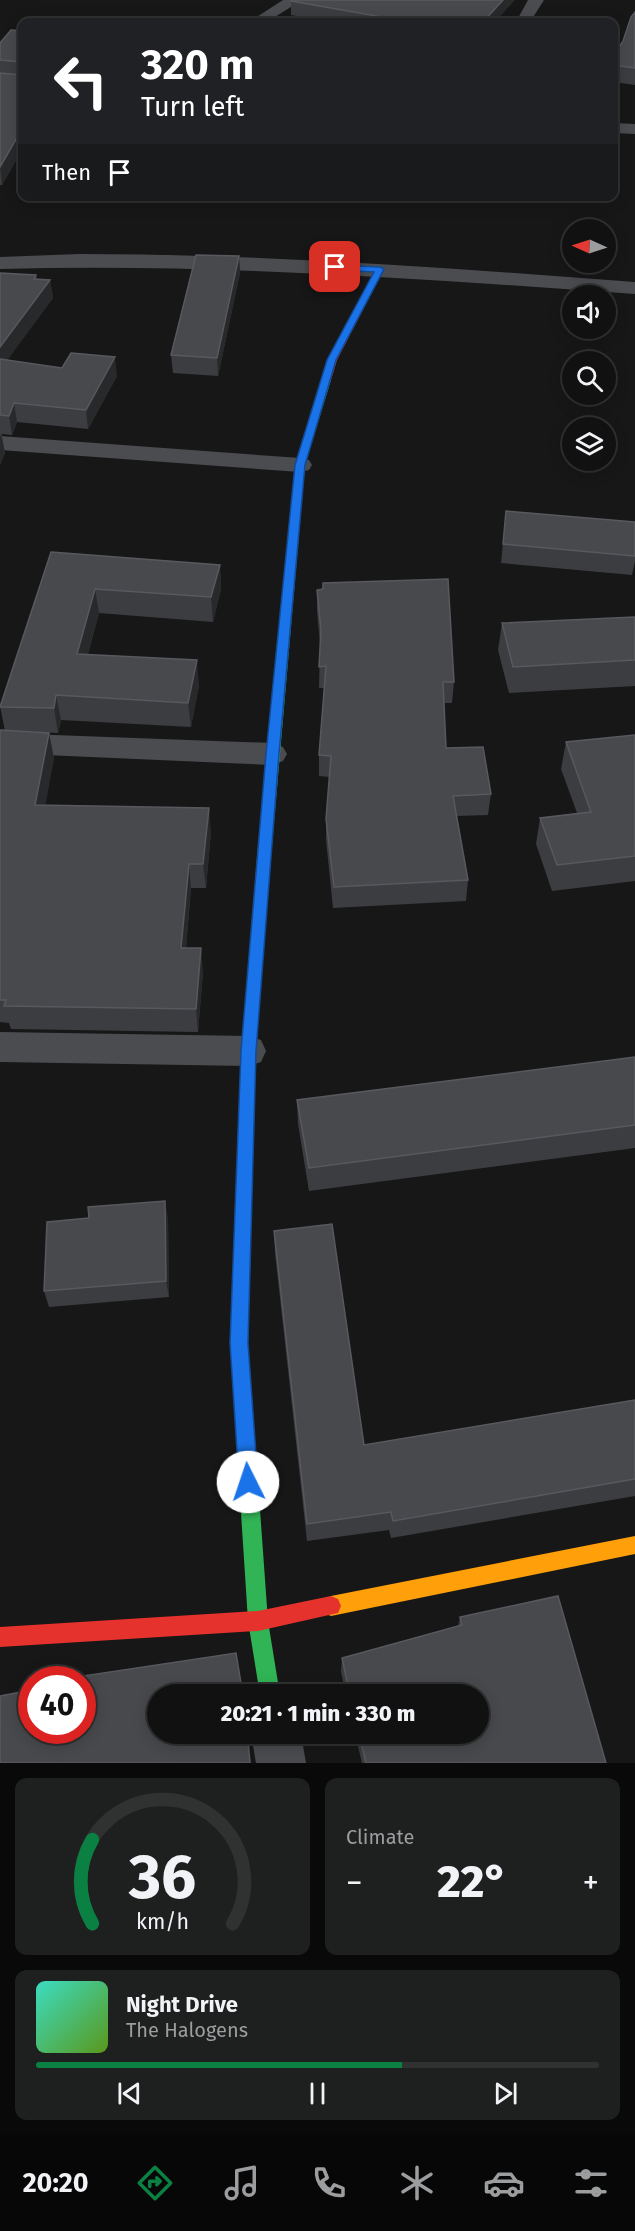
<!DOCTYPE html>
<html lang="en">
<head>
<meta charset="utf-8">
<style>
	body { margin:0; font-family:"Fira Sans",sans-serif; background:#1e1f1f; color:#f1f3f6; height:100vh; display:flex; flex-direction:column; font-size:22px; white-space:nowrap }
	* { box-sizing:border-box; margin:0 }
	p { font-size:20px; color:#9c9d9f }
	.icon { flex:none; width:33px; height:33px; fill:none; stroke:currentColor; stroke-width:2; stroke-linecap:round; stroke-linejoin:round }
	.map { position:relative; height:1763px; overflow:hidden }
	.drawer { display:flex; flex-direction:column; gap:15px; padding:15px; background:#090909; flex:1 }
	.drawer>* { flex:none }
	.top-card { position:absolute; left:18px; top:18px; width:600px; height:183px; border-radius:12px; box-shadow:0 3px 15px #0003,0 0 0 2px #303131; background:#202124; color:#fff; overflow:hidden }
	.needle { width:39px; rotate:273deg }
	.fabs { position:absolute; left:562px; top:219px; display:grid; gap:12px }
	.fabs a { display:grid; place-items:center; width:54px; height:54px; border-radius:50%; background:#111; box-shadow:0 3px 15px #0003,0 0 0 2px #303131; font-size:30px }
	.speed { position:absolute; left:18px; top:1666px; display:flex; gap:12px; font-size:30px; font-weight:700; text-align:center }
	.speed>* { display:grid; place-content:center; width:78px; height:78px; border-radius:50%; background:#111; box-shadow:0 3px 15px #0003,0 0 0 2px #303131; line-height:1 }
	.speed .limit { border:9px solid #d22; background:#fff; color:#111 }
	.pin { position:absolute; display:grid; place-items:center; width:51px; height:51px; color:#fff; margin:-26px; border-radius:12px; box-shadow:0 3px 9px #0006 }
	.me { position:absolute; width:66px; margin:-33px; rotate:356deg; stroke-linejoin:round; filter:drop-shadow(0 0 4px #0008) }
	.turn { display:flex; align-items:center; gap:21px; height:126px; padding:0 24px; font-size:27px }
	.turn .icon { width:78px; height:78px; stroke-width:2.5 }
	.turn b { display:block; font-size:42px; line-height:51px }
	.then { display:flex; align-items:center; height:57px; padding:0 24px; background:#0003; gap:12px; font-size:22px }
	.big { font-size:45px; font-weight:800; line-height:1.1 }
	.drawer .card { flex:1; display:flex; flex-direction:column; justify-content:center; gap:9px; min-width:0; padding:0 21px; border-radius:12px; background:#1e1f1f }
	.drawer .dial { align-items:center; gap:0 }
	.dial svg { height:156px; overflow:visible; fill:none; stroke:#303131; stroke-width:7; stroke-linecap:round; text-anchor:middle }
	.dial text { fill:#f1f3f6; stroke:none }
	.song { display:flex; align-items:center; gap:18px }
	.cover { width:72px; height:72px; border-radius:9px; background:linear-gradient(135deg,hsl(170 70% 55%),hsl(90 70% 35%)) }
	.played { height:6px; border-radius:3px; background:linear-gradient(90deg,#0b8043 65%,#303131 65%) }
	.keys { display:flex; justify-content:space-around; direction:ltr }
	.heat { display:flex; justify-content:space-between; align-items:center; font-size:33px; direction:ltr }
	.drawer .tiles { flex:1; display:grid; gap:15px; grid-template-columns:1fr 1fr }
	.card:last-child { grid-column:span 2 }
	.trip { position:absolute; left:147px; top:1684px; width:342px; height:60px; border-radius:30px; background:#111; box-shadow:0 3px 15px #0003,0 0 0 2px #303131; font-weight:800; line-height:60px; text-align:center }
	.tabs { display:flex; height:96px; justify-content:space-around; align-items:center; background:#070707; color:#9c9d9f }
	.tabs .icon { width:42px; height:42px }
	.tabs .current { color:#0b8043 }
	.tabs b { font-size:27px; color:#f1f3f6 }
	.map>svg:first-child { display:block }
</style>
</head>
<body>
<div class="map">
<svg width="635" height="1763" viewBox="0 0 635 1763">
	<rect width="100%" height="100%" fill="#171717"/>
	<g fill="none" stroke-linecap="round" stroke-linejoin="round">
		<!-- street -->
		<path fill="#4b4c50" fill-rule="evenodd" d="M283,0H302L267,22H249Z
			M528,0H544L530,22H516Z
			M614,123L635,124V134L614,133Z
			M79,254C265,254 450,268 635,282V294C423,279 212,263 0,269V257Z
			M0,436L300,458L309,460L312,465L309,470L300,472L0,450Z
			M0,733L272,743L283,747L287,754L283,761L272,765L0,753Z
			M0,1032L248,1036L261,1040L266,1051L261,1062L248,1066L0,1062Z
			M251,1734H301L306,1763H256Z"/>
		<!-- fast -->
		<path fill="#30b455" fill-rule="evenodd" d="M323,378L331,380L305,465L272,846L265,851L258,846L295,465Z
			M240,1291L246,1293L248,1299V1343L268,1621L280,1695H260L248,1621L230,1343L232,1299L234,1293Z"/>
		<!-- slow -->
		<path fill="#ff9f0a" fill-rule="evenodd" d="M265,841L272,846L255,1051L248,1299L246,1305L240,1307L234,1305L232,1299L241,1051L258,846Z
			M635,1536V1554L331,1616L324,1613L321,1606L324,1599L331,1596Z"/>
		<!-- jam -->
		<path fill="#e5322d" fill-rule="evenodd" d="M377,267L384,269L337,360L331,380L323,382L321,380L327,360Z
			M331,1596L338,1599L341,1606L338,1613L258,1631L0,1647V1627L258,1611Z"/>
	</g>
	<!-- wall -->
	<path fill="#3c3d40" d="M291,1L495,22H329L291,15Z
		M635,12V85L614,82V55L623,41Z
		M22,31V150L2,185H0V43Z
		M321,196H365V198Z
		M239,256L240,273L218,376L173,373L171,355Z
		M0,273L36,275L37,279L50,280L53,298L7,360L117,376L88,429L17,422L12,435L2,434L5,453L0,465Z
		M506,511L635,522V561L632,575L501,563Z
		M51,552L220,565L221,589L213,622L99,613L88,654L199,685L191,727L61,720L58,733L19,731L49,733L54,758L45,805L211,832L206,888H191L186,948L203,972L198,1032L11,1029L9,1023L0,1022V730L5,731L0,706Z
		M323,583L454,682L452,703H444L446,748L491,794L488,815L457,816L468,880L466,901L333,908L326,840V819L330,777L319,776V755L324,688H319L320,644L317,611V590L323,589Z
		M635,617V686L509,693L498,650L502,623Z
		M635,735V881L552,891L536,844L540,818L577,813L561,769L566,742Z
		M635,1057V1148L309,1191L298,1124L297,1100Z
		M168,1218L169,1297L49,1307L44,1291Z
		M274,1231L364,1445L635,1400V1496L391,1538L389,1530L307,1541L275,1253Z
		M460,1617L606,1763H362L355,1734H478V1695H346L341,1672L342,1658L458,1626Z"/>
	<!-- shaded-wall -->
	<path fill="#28292a" d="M503,0H515L495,22H483Z
		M22,129V150L2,185L0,167Z
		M239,256L240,273L218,376L217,358Z
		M50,280L53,298L0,370V347Z
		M115,357L117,376L88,429L86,410Z
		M14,403L17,422L12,435L9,416Z
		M1,434L5,453L0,465V437Z
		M220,565L221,589L213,622L211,597Z
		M95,589L99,613L81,678L77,654Z
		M197,660L199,685L191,727L188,703Z
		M56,695L61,720L58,733L54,708Z
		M49,733L54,758L41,829L35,805Z
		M209,808L211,832L206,888L203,864Z
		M189,864L191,888L184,971L181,948Z
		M201,948L203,972L198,1032L196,1009Z
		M165,1201L168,1218L169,1297L166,1281Z
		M247,1734H249L251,1763H250Z"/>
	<!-- building -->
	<path fill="#48494d" stroke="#57595e" stroke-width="1.5" d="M292,0H503L483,22H403L405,21L291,1Z
		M635,12V68L614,65V55L623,41L631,17Z
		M11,30L22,31V129L0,167V73L21,75V62L0,60V43Z
		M196,255L239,256L217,358L171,355Z
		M0,273L36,275L34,279L50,280L0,347Z
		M71,353L115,357L86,410L14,403L9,416L0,415V359L62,368Z
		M506,511L635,522V556L503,544Z
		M51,552L220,565L211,597L95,589L77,654L197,660L188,703L56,695L54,708L0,707Z
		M448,579L454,682H443L446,748L483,747L491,794L453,796L468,880L334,887L326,819L331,756L319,755L326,666L319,667L321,630L317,590L323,589V583Z
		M635,617V660L513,667L502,623Z
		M0,730L49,733L35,805L209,808L203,864H189L181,948H201L196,1009L4,1006L6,1000H0Z
		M635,735V856L557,865L540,818L591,812L566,742Z
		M635,1057V1125L309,1168L297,1100Z
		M165,1201L166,1281L44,1291L47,1222L89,1218L88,1207Z
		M332,1224L364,1445L635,1400V1479L393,1521L391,1512L307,1524L274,1231Z
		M558,1596L606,1763H366L359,1734H478V1695H350L342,1658L462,1625L460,1617Z
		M236,1653L241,1683L243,1685L244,1695H158V1734H247L250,1763H0V1696L32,1690V1731H82V1680H35L77,1672V1677Z"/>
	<!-- route -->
	<path fill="#1a73e8" stroke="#114b97" stroke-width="1.5" d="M332,265L380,267L384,269L336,360L305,465L279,754L256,1051L248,1343L258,1482L255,1489L248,1491L242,1489L239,1482L230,1343L241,1051L266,754L295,465L327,360L374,272L335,270L331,267Z"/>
</svg>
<div class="fabs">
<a><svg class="needle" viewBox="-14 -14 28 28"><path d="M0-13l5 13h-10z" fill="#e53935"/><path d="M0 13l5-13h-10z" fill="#9c9d9f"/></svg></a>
<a><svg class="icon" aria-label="sound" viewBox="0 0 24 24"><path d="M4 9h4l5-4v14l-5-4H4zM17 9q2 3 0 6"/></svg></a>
<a><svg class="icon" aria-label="search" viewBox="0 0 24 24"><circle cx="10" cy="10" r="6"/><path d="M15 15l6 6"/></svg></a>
<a><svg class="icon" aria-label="layers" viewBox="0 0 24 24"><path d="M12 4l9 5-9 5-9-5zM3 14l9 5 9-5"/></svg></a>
</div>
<div class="speed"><div class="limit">40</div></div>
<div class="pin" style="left:335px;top:267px;background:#d93025"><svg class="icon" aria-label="arrive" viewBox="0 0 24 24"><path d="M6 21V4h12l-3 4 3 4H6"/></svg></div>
<svg class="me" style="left:248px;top:1482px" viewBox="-20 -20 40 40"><circle r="19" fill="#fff"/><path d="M0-13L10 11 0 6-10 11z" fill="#1a73e8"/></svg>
<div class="trip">20:21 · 1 min · 330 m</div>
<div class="top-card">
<div class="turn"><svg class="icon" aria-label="left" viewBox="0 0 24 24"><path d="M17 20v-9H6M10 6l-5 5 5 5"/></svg><div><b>320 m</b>Turn left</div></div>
<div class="then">Then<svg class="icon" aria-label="arrive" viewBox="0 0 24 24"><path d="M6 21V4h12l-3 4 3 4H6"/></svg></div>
</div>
</div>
<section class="drawer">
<div class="tiles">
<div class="card dial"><svg viewBox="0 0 100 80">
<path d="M14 69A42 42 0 1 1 86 69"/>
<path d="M14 69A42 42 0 0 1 14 26" stroke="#0b8043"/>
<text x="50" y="56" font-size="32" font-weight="700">36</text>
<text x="50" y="72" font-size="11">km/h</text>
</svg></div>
<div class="card"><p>Climate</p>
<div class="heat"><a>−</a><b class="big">22°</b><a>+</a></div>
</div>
<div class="card">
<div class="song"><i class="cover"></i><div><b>Night Drive</b><p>The Halogens</p></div></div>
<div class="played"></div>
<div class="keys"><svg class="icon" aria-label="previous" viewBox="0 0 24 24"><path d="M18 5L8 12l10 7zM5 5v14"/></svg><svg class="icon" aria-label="pause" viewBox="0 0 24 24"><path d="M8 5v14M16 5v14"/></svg><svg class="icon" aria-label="next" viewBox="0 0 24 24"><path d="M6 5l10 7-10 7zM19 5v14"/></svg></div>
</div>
</div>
</section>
<nav class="tabs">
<b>20:20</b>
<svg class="icon current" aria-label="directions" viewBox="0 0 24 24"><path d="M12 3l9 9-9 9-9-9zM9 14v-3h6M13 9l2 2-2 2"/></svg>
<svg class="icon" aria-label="music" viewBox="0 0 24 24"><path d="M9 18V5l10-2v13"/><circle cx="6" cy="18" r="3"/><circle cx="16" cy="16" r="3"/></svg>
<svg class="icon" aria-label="phone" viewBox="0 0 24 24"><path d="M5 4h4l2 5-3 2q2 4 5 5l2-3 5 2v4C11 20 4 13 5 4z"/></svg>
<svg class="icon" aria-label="climate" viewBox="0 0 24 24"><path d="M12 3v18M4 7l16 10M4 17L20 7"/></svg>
<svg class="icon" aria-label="car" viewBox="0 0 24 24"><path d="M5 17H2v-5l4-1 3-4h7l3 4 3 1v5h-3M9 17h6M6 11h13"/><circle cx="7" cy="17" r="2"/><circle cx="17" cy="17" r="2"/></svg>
<svg class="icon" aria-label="filters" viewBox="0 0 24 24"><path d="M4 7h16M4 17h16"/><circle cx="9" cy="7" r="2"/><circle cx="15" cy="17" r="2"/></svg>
</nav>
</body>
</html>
